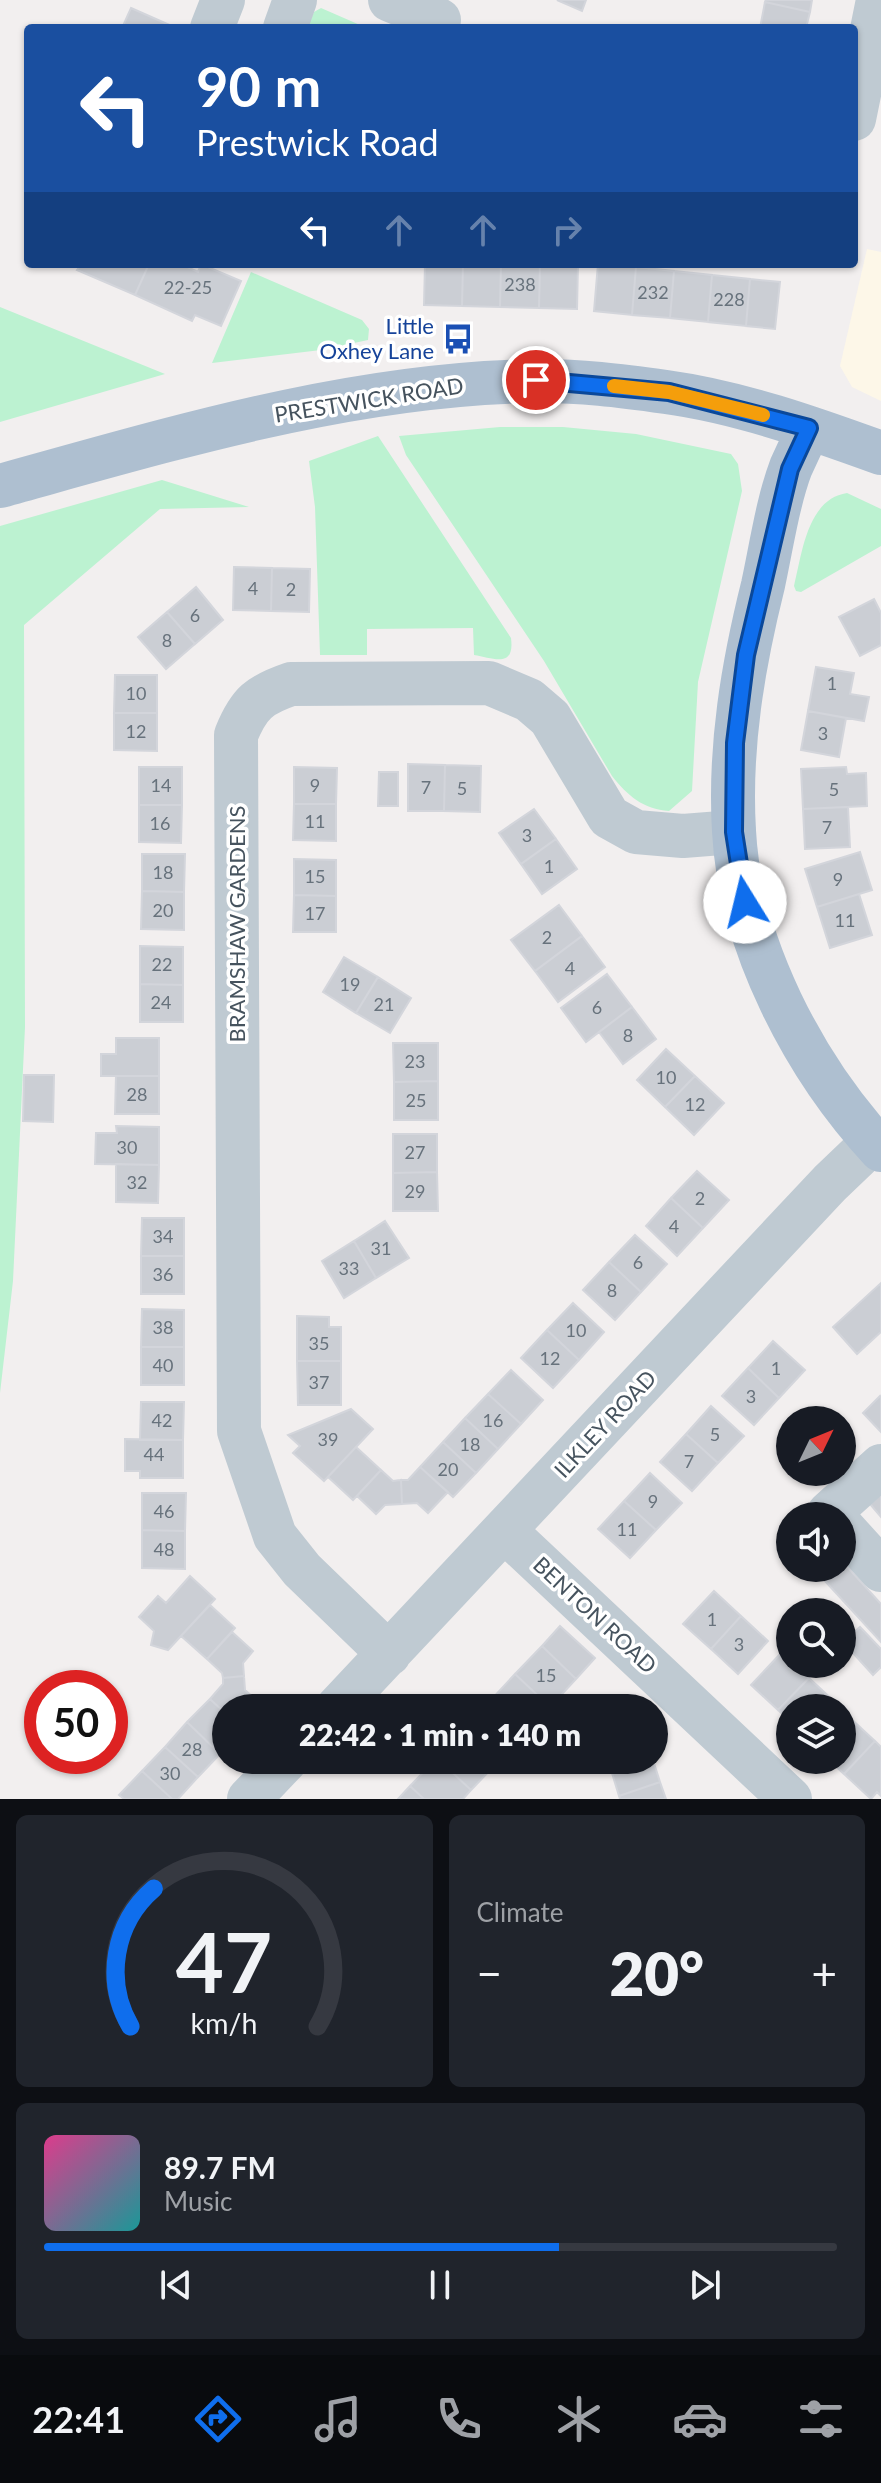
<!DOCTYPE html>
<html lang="en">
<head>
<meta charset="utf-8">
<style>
	body { margin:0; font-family:Lato,sans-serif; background:#20242c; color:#f1f3f6; height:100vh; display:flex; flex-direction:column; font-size:30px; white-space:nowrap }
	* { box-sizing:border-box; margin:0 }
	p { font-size:26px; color:#9ea1a6 }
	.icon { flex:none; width:44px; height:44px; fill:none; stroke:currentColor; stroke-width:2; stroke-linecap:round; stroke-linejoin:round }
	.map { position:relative; height:1799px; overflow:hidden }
	.side { display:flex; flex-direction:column; gap:16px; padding:16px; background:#0d0f14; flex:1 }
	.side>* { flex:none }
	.guide { position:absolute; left:24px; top:24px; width:834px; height:244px; border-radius:8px; box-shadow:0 2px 6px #0004; background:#1a4fa0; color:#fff; overflow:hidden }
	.needle { width:52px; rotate:47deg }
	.controls { position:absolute; left:776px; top:1406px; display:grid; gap:16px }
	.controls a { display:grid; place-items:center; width:80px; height:80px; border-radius:50%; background:#171b24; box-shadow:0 2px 6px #0004; font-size:40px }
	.speed { position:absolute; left:24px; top:1670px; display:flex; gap:16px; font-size:40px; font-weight:700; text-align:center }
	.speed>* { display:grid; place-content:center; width:104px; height:104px; border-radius:50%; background:#171b24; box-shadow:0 2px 6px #0004; line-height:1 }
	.speed .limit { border:12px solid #d22; background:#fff; color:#111 }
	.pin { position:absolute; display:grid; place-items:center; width:68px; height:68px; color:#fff; margin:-34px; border:4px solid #fff; border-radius:50%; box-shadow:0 2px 8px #0007 }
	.me { position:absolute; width:88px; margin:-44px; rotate:351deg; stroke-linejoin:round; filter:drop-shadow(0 0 6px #0008) }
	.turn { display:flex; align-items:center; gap:28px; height:168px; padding:0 40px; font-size:36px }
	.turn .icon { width:104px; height:104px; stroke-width:2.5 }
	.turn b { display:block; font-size:56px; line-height:68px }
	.lanes { display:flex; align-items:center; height:76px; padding:0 40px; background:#0003; justify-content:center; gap:40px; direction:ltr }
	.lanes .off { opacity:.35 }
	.big { font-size:60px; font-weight:800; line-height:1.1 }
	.side .tile { flex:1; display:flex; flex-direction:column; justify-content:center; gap:12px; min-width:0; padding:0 28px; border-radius:12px; background:#20242c }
	.side .dial { align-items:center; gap:0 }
	.dial svg { height:208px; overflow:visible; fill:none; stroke:#363941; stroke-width:7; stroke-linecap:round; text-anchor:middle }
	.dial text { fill:#f1f3f6; stroke:none }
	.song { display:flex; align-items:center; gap:24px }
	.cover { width:96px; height:96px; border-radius:12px; background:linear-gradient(135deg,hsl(330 70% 55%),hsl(180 70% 35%)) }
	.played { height:8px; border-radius:4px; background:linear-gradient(90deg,#0f6eed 65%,#363941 65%) }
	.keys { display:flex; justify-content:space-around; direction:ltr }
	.heat { display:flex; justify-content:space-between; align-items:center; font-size:44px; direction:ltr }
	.side .tiles { flex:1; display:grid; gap:16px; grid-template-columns:1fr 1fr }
	.tile:last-child { grid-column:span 2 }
	.trip { position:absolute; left:212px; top:1694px; width:456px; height:80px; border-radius:40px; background:#171b24; box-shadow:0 2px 6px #0004; font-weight:800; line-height:80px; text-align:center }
	.tabs { display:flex; height:128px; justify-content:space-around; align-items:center; background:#090b0e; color:#9ea1a6 }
	.tabs .icon { width:56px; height:56px }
	.tabs .selected { color:#0f6eed }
	.tabs b { font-size:36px; color:#f1f3f6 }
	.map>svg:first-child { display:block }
</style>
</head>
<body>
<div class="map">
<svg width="881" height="1799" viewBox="0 0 881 1799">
	<rect width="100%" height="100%" fill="#f2efef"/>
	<!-- commercial -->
	<path fill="#fdf7e8" d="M867,249L881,252V401L852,387L840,366Z"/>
	<!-- green -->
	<path fill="#bcf2d1" d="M321,8L360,25L359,28H307L314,12Z
		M251,272L362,320L369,329L368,340L321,350L212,363Z
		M0,307L165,374L0,422Z
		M500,427H563L636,434L731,454L738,464L742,491L698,682L692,791L669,811C643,809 628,796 612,776L544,661L406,455L399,436Z
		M378,436L511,638C515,669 493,658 474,655L473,628L367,629V655H320L315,507L309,461Z
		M162,480L249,507L160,509L24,625L25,1027L13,1281L0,1393V526Z
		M847,493L881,509V546L801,592L796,591L794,586C802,554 807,499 847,493Z"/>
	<!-- building -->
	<path fill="#cbced4" stroke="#d3d5db" stroke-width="2" d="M557,0H586L582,11Z
		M766,0H812L810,12L765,2Z
		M765,2L810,12L806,28H760Z
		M131,8L174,27V28H122Z
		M76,264H149L135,295L77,270L80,266Z
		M149,264H181L198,272L201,264L241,281L221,326L195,315L192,321L135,295Z
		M425,264H463L462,306L424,305Z
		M463,264H501L500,307L462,306Z
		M501,264H540L539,308L500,307Z
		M540,264H578L577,309L539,308Z
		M598,264L636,267L632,315L594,311Z
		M636,267L674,271L670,318L632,315Z
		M674,271L712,275L708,322L670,318Z
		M712,275L750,279L746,326L708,322Z
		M750,279L780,282L775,329L746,326Z
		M234,567L272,568L271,611L233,610Z
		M272,568L310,569L309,612L271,611Z
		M196,587L223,620L195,644L167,612Z
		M874,599L881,613V645L860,656L839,617Z
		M167,612L195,644L166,669L138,637Z
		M816,667L854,673L850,694L869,697L864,721L808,711Z
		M115,675H157V713H114Z
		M808,711L846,718L839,757L801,750Z
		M114,713H157V751L114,750Z
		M408,764L445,765L444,811H408Z
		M445,765L481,766L480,812L444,811Z
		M139,767H182V805H139Z
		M294,767L337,768L336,804H294Z
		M846,767L847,774L866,773L867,806L803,809L801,769Z
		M379,772H398V806H378Z
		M294,804H336V841L293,840Z
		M139,805H182L181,843L139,842Z
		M848,807L850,847L805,849L803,809Z
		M534,809L556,839L521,864L499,833Z
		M556,839L577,869L542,894L521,864Z
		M860,852L872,890L817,907L805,869Z
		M142,854H185L184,892L142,891Z
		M294,859L336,860V896L294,895Z
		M142,891L184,892V930L141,929Z
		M859,894L872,935L830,948L817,907Z
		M294,895L336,896V932H293Z
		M559,905L582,936L535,971L511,940Z
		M582,936L605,967L558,1002L535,971Z
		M140,946L183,947V985L140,984Z
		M344,957L378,977L356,1013L323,992Z
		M607,974L632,1007L586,1042L561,1008Z
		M378,977L411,998L390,1033L356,1013Z
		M140,984L183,985V1022H140Z
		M632,1007L656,1039L623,1064L599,1032Z
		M116,1038H159V1076H101V1054H116Z
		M393,1043H438V1081L394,1082Z
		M666,1049L695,1076L665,1107L637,1080Z
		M24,1075H54L53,1122L23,1121Z
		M116,1076H159V1114H115Z
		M695,1076L724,1103L694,1135L665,1107Z
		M438,1081V1120H394V1082Z
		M116,1126L159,1127V1165L95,1164L96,1133H117Z
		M393,1134H437V1172L393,1173Z
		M116,1164L159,1165L158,1203L116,1202Z
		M697,1171L729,1200L703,1228L671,1198Z
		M437,1172L438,1211H393V1173Z
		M671,1198L703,1228L677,1256L646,1226Z
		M142,1218H184V1256H141Z
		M385,1221L409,1258L376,1278L354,1241Z
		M635,1235L667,1264L641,1292L609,1262Z
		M354,1241L376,1278L344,1298L322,1261Z
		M141,1256H184V1294H141Z
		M609,1262L641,1292L615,1320L583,1290Z
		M881,1283V1332L857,1354L833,1327Z
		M573,1303L604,1332L579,1360L547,1330Z
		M142,1309L184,1310V1347H141Z
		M297,1316L329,1317V1327H341V1361H297Z
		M547,1330L579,1360L553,1388L521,1358Z
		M773,1341L805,1370L779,1398L748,1368Z
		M141,1347H184V1385H141Z
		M297,1361H341V1405H298Z
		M748,1368L779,1398L754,1425L722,1396Z
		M511,1370L543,1400L521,1424L488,1394Z
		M488,1394L521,1424L498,1449L465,1418Z
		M880,1396L881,1398V1432L863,1413Z
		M141,1402H184L183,1440H140Z
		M711,1406L744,1436L718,1463L686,1434Z
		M351,1409L373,1429L324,1481L293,1453L300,1446L288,1435Z
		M465,1418L498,1449L476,1473L443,1442Z
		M686,1434L718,1463L692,1491L660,1462Z
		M125,1439L183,1440V1478H140V1471H125Z
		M443,1442L476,1473L453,1497L420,1467Z
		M356,1447L381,1470L353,1500L328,1477Z
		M420,1467L448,1492L428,1513L417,1503L402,1504L401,1480H408Z
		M381,1470L393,1481L401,1480L402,1504L385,1505L376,1514L357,1496Z
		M650,1473L682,1503L656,1530L624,1501Z
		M142,1493H186L185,1531L142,1530Z
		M881,1494V1517L870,1504Z
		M624,1501L656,1530L630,1558L598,1529Z
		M142,1530L185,1531V1569L142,1568Z
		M842,1561L881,1604V1642L813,1568H842Z
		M190,1576L215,1599L168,1650L151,1645L154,1631L139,1617L158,1596L166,1603Z
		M714,1591L741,1616L711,1649L683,1624Z
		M210,1605L235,1628L207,1659L181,1636Z
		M741,1616L768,1641L738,1674L711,1649Z
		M560,1626L595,1658L576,1679L542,1646Z
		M860,1627L881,1649V1667L873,1675L843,1642Z
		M232,1632L253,1651L243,1663L244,1676L223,1678L222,1673L207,1659Z
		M542,1646L576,1679L550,1707L515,1674Z
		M782,1652L790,1660V1664H794L809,1678L778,1710L751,1685Z
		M515,1674L550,1707L549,1708H495L489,1702Z
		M244,1676L245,1690L255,1699L247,1708H226V1714L210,1699L223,1684V1678Z
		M809,1678L836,1703L831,1708H790V1721L778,1710Z
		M210,1699L226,1714V1747L220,1754L187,1722Z
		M848,1716L875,1741L844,1774L829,1760H842V1722Z
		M187,1722L220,1754L198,1777L165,1747Z
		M875,1741L881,1747V1796L877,1792L871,1799L844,1774Z
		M165,1747L198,1777L178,1799H172L142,1771Z
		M435,1760H439L471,1790L463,1799H424L410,1786Z
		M439,1760H494L497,1763L471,1790Z
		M608,1760H653L660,1782L619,1796Z
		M142,1771L172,1799H124L119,1795Z
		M660,1782L666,1799H620L619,1796Z
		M410,1786L424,1799H398Z"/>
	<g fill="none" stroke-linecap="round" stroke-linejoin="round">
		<!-- minor -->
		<path stroke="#bfcad2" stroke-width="44" d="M390,0L439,20
			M212,28L223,0
			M285,28L295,0
			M854,119L878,0
			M832,1516L829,1513L881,1466
			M842,1527L881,1570
			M505,1531L790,1799
			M389,1654L302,1570L275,1536L239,1431L236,735C249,703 259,695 291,684L489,683L529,700L550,718L609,817L636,832L683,836L734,832
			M337,1708L830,1183L873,1142
			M249,1799L286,1760"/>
		<!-- major -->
		<path stroke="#aebfd0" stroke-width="44" d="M809,428C803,441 797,454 791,467C778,501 771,548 763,585C743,665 729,747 734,831C740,945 804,1067 881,1150
			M0,486C174,438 351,384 533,381C577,380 623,386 666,392C739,402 812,428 881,453"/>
	</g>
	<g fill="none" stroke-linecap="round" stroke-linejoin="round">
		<!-- route casing -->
		<g stroke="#0a489a" stroke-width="20">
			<path id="route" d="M536,380L669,392L809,428L790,469L746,655L735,743L734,832L745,902"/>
		</g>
		<!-- route -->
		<use href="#route" stroke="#0f6eed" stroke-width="14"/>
		<!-- slow -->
		<path stroke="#f59e0b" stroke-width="14" d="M614,386L669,392L763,415"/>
	</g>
	<!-- icons -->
	<defs>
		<g id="bus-bare" transform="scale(2.4)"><path d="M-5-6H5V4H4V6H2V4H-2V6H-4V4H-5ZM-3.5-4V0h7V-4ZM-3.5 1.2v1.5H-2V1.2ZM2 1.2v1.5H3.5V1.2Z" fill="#1a4fb4" stroke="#fff" stroke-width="2.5" paint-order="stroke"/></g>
	</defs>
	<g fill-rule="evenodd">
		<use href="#bus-bare" x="458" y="339"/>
	</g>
	<g text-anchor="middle" stroke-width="7" stroke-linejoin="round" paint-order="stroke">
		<!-- number labels -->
		<g font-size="18" fill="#67727c">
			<text x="520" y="291">238</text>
			<text x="188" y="294">22-25</text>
			<text x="653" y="299">232</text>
			<text x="729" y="306">228</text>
			<text x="253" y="595">4</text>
			<text x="291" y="596">2</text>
			<text x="195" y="622">6</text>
			<text x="167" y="647">8</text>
			<text x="832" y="690">1</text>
			<text x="136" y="700">10</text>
			<text x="136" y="738">12</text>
			<text x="823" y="740">3</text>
			<text x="161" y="792">14</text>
			<text x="315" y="792">9</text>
			<text x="426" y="794">7</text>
			<text x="462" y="795">5</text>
			<text x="834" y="796">5</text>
			<text x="315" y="828">11</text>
			<text x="160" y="830">16</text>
			<text x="827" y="834">7</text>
			<text x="527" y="842">3</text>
			<text x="549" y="873">1</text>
			<text x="163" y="879">18</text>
			<text x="315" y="883">15</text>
			<text x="838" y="886">9</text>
			<text x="163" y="917">20</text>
			<text x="315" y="920">17</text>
			<text x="845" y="927">11</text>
			<text x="547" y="944">2</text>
			<text x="162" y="971">22</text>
			<text x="570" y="975">4</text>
			<text x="350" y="991">19</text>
			<text x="161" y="1009">24</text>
			<text x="384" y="1011">21</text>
			<text x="597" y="1014">6</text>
			<text x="628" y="1042">8</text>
			<text x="415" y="1068">23</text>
			<text x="666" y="1084">10</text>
			<text x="137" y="1101">28</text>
			<text x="416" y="1107">25</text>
			<text x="695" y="1111">12</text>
			<text x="127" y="1154">30</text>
			<text x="415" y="1159">27</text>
			<text x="137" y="1189">32</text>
			<text x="415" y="1198">29</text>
			<text x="700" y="1205">2</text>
			<text x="674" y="1233">4</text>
			<text x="163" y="1243">34</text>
			<text x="381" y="1255">31</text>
			<text x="638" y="1269">6</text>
			<text x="349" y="1275">33</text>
			<text x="163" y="1281">36</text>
			<text x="612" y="1297">8</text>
			<text x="163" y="1334">38</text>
			<text x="576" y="1337">10</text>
			<text x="319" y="1350">35</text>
			<text x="550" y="1365">12</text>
			<text x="163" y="1372">40</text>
			<text x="776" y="1375">1</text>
			<text x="319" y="1389">37</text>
			<text x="751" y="1403">3</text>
			<text x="162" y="1427">42</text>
			<text x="493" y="1427">16</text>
			<text x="715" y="1441">5</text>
			<text x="328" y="1446">39</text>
			<text x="470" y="1451">18</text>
			<text x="154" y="1461">44</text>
			<text x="689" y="1468">7</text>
			<text x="448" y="1476">20</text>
			<text x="653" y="1508">9</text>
			<text x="164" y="1518">46</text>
			<text x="627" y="1536">11</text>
			<text x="164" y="1556">48</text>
			<text x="712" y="1626">1</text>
			<text x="739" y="1651">3</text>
			<text x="546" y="1682">15</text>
			<text x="192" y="1756">28</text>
			<text x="170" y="1780">30</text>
		</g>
		<!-- transit labels -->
		<g font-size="22" fill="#164399" stroke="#fff" text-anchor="end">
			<text x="434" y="334">Little<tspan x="434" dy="25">Oxhey Lane</tspan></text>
		</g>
		<!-- street labels -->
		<g font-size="22" fill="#46535e" stroke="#fff">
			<text transform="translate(369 400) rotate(-9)" y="8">PRESTWICK ROAD</text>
			<text transform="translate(237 924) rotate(-90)" y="8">BRAMSHAW GARDENS</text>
			<text transform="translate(605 1424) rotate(-47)" y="8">ILKLEY ROAD</text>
			<text transform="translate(595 1615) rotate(43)" y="8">BENTON ROAD</text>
		</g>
	</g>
</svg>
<div class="controls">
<a><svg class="needle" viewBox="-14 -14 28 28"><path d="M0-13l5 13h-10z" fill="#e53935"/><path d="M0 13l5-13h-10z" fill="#9ea1a6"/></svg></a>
<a><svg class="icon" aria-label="sound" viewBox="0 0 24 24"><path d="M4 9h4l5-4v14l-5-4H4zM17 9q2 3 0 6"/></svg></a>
<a><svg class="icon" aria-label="search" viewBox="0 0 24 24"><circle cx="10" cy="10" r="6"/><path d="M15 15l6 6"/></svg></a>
<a><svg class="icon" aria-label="layers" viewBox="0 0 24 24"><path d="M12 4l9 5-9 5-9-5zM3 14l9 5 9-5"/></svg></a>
</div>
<div class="speed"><div class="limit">50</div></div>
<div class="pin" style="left:536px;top:380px;background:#d93025"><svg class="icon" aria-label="arrive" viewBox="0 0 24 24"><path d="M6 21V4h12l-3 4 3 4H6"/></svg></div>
<svg class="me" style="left:745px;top:902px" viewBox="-20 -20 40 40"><circle r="19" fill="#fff"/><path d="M0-13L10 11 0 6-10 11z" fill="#0f6eed"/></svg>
<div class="trip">22:42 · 1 min · 140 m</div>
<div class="guide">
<div class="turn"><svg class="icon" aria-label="left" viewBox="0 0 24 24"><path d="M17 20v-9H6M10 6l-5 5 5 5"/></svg><div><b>90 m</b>Prestwick Road</div></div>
<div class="lanes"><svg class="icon" aria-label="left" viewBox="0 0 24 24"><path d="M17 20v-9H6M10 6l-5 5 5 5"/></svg><svg class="icon off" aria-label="ahead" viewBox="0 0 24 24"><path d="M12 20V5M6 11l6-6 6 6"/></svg><svg class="icon off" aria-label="ahead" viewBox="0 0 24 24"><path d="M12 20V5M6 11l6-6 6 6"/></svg><svg class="icon off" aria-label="right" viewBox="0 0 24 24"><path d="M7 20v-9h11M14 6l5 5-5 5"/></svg></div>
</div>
</div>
<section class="side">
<div class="tiles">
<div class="tile dial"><svg viewBox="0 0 100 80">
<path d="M14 69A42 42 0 1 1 86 69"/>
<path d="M14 69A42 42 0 0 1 23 16" stroke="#0f6eed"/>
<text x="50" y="56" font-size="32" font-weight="700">47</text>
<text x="50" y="72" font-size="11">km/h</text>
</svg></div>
<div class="tile"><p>Climate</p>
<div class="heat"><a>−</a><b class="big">20°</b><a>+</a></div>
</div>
<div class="tile">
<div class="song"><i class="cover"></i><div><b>89.7 FM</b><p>Music</p></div></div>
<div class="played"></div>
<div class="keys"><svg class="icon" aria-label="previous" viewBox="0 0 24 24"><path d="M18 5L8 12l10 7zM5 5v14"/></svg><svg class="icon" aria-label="pause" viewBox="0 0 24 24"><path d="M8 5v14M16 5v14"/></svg><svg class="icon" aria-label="next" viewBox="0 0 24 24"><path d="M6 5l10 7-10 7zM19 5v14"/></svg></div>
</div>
</div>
</section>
<nav class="tabs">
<b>22:41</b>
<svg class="icon selected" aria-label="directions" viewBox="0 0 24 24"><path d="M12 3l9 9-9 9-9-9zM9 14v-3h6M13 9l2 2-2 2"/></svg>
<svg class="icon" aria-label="music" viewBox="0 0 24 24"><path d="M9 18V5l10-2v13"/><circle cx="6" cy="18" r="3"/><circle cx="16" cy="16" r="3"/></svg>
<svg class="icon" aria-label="phone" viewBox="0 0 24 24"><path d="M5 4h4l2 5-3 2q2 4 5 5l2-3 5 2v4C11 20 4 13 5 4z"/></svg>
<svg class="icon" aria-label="climate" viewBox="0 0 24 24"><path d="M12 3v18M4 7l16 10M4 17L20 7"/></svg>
<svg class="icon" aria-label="car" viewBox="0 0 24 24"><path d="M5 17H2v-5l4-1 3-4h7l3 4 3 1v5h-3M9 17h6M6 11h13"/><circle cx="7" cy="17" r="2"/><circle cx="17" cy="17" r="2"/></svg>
<svg class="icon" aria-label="filters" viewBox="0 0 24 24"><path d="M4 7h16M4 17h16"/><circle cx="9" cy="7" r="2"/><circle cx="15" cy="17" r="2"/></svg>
</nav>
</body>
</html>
